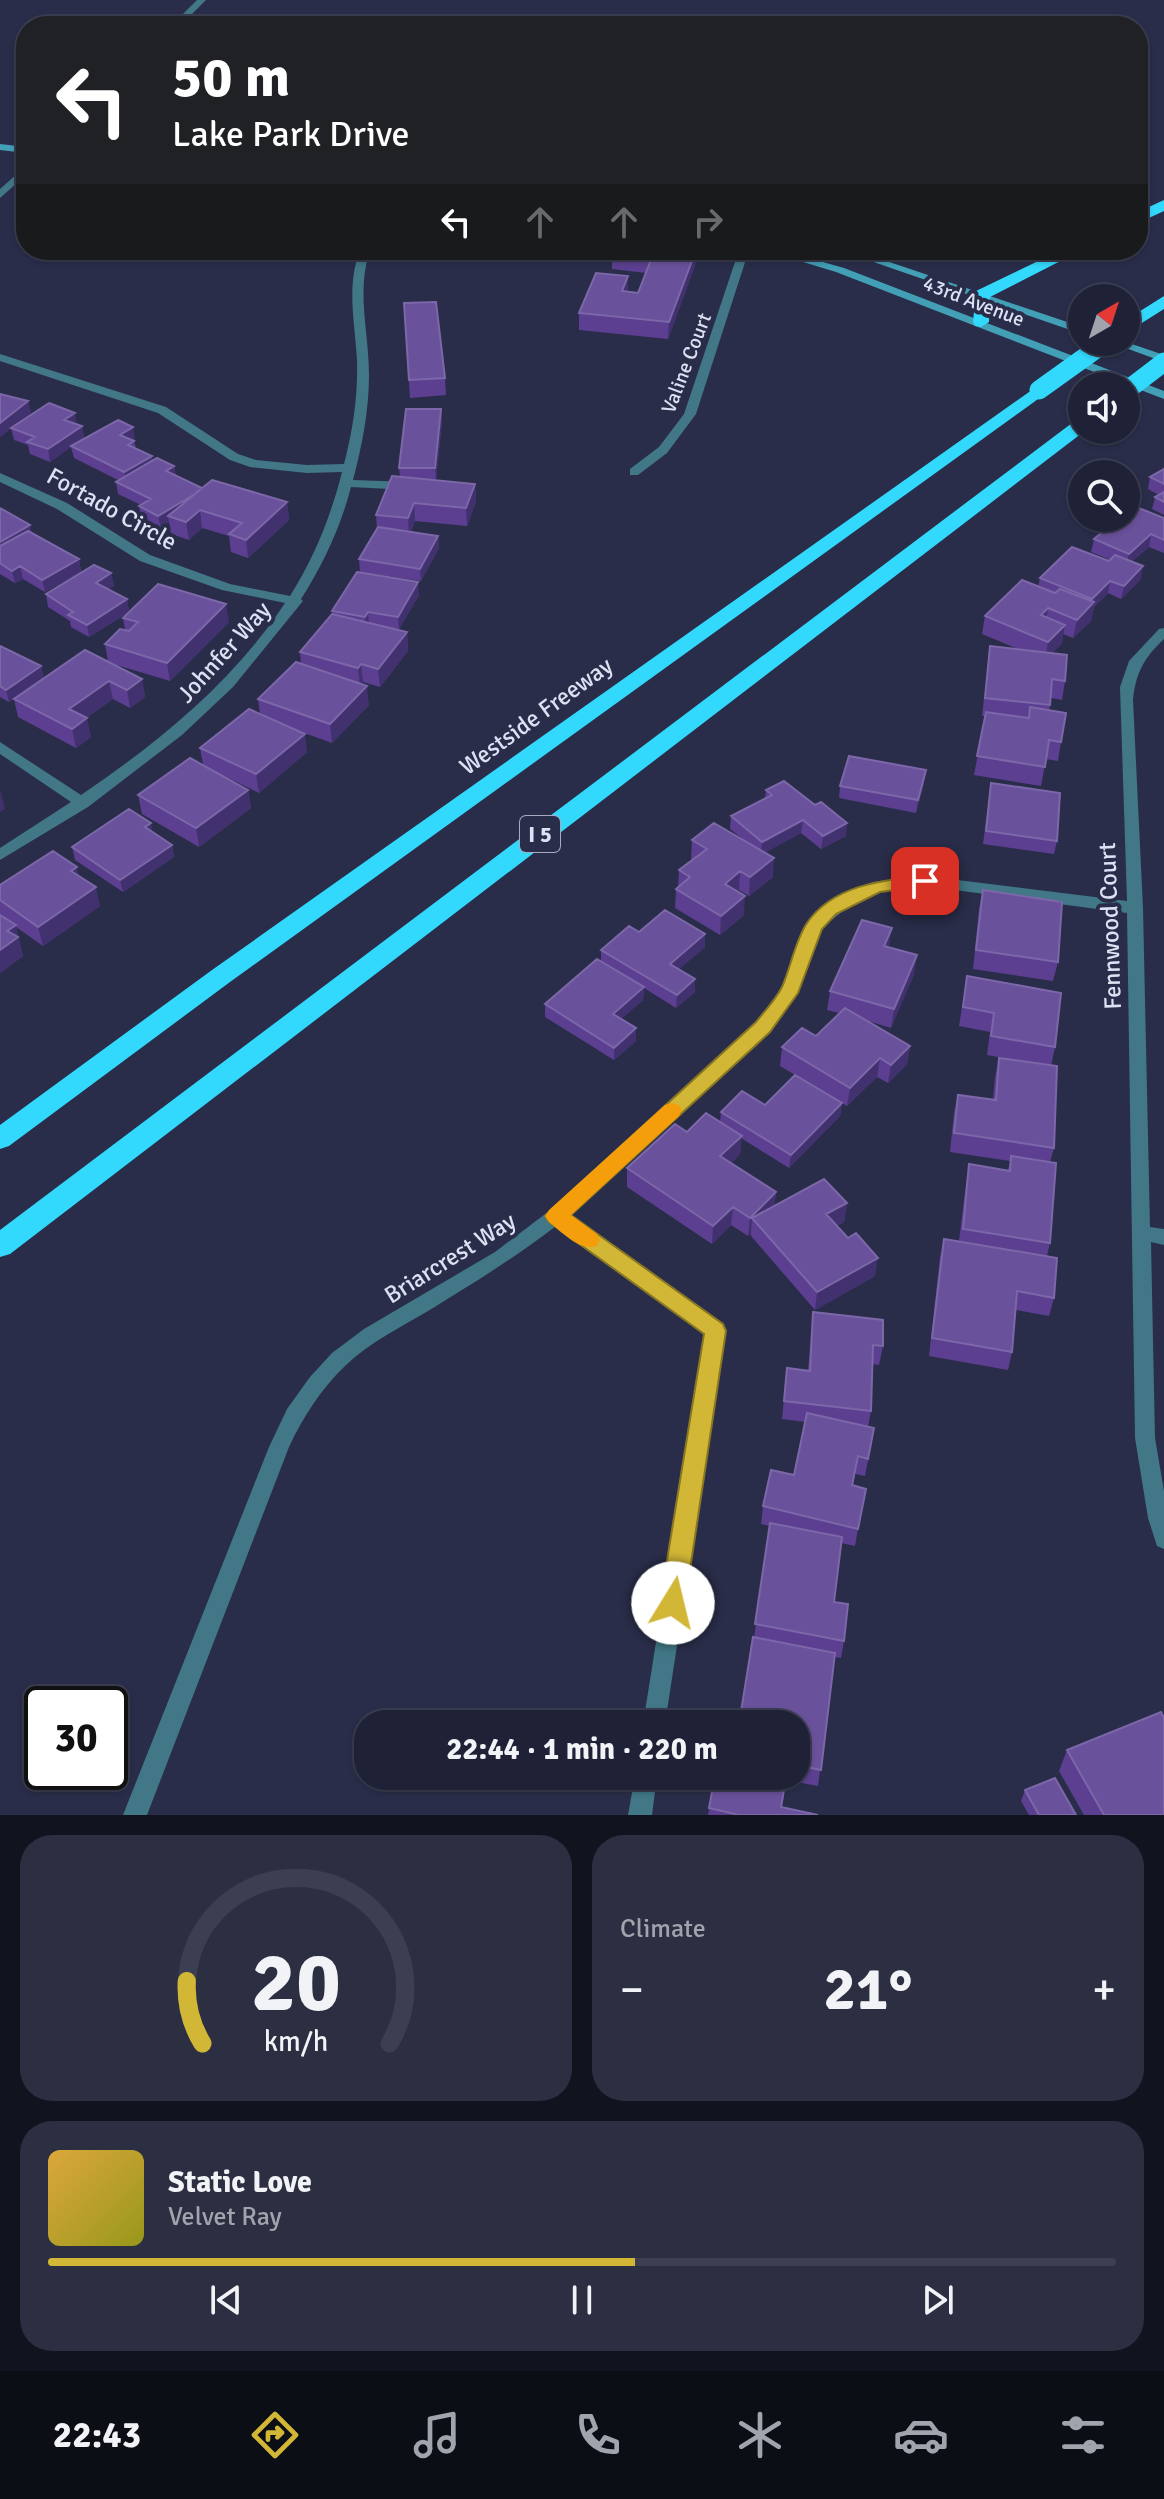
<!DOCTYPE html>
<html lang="en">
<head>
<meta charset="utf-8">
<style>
	body { margin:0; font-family:Signika,sans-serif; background:#2c2f42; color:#f1f3f6; height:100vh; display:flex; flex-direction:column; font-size:30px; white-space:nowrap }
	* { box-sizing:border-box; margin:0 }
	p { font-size:26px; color:#a1a4ad }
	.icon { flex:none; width:44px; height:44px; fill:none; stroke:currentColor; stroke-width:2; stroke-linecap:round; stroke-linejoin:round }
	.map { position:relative; height:1815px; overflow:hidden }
	.details { display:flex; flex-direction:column; gap:20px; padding:20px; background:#11131e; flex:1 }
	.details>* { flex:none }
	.banner { position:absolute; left:16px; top:16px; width:1132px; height:244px; border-radius:32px; box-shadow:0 2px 6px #0004,0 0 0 2px #3c3f52; background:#202124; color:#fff; overflow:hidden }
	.needle { width:52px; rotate:39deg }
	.controls { position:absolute; left:1068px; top:284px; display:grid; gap:16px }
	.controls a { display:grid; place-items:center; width:72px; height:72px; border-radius:50%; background:#1f2237; box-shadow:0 2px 6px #0004,0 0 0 2px #3c3f52; font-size:40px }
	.speed { position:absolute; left:24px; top:1686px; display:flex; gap:16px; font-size:40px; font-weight:700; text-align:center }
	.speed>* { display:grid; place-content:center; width:104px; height:104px; border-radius:50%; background:#1f2237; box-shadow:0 2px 6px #0004,0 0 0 2px #3c3f52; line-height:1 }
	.speed .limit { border:4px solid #111; border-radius:12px; background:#fff; color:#111 }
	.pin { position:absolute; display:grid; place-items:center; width:68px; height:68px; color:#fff; margin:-34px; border-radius:16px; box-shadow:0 4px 12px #0006 }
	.me { position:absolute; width:88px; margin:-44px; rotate:9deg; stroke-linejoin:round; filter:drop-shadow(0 0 6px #0008) }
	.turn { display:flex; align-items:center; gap:28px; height:168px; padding:0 24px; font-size:36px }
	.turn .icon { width:104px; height:104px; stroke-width:2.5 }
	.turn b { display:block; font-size:56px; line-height:68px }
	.lanes { display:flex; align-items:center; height:76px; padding:0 24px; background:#0003; justify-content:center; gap:40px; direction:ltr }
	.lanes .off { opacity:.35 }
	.big { font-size:60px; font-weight:700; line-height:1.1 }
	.details .tile { flex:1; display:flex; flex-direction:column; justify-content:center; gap:12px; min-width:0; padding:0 28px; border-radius:32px; background:#2c2f42 }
	.details .dial { align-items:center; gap:0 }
	.dial svg { height:208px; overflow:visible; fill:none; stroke:#3c3f52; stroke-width:7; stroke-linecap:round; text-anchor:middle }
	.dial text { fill:#f1f3f6; stroke:none }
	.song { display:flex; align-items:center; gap:24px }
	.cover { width:96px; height:96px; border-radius:12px; background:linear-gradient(135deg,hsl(40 70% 55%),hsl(60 70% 35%)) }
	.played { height:8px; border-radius:4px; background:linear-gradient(90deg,#d2b736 55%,#3c3f52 55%) }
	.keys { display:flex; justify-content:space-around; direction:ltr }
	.heat { display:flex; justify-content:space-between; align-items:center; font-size:44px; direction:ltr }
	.details .tiles { flex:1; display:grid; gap:20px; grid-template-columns:1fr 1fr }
	.tile:last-child { grid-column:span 2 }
	.trip { position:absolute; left:354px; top:1710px; width:456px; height:80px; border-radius:32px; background:#1f2237; box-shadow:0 2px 6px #0004,0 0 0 2px #3c3f52; font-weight:700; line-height:80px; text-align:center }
	.tabs { display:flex; height:128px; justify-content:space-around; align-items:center; background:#0c0e16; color:#a1a4ad }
	.tabs .icon { width:56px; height:56px }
	.tabs .active { color:#d2b736 }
	.tabs b { font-size:36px; color:#f1f3f6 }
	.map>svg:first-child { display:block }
</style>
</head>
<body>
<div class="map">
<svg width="1164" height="1815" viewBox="0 0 1164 1815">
	<rect width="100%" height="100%" fill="#292d49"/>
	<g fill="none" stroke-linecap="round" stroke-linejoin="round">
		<!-- minor -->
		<path fill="#417786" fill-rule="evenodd" d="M26,166V175L0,198V189Z
			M360,250H370C356,292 369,332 369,375C369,411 362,446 353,480L410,482L416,486L410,490L351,487C341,526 323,565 301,599L303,601L233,687L182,735L88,807L0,860V848L71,802L0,754V742L81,795C159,742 233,682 285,603L222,590L140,561L57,509L0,482V473L67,503L150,555L230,584L290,596C314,558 331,516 342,472L307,473L250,467L230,460L158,413L0,361V354L166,407L238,454L256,460L307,465L344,464C353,430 358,396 357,360C355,322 346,287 360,250Z
			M739,250H749L696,414L667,453L638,475H630V469L659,447L684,414Z
			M1164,628V639C1144,658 1136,672 1133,700L1143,908L1150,1227L1164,1229V1245L1151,1242L1155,1438L1164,1491V1549L1157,1546L1148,1518L1135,1438L1127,913L925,886L881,891L851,904L821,929L797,993L769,1031L569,1215L722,1325L725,1331L665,1724H643L705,1334L556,1226C516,1257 475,1282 433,1308C403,1326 370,1342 345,1366C321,1389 303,1417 289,1447L147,1815H123L269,1447L287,1409L310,1377L332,1353L364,1329L495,1252L549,1211L757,1023L781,991L808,922L839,896L873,882L925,876L1127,901L1120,687L1129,661L1159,629Z
			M635,1776H657L652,1815H628Z"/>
		<!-- tertiary -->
		<path fill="#417786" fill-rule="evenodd" d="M197,0H206L180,26H171Z"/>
		<!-- secondary -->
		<path fill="#429fb6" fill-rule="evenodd" d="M0,144L26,147V153L0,150Z
			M764,250H781L844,268L1164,391V399L836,272Z
			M839,250H854L1082,327V334Z
			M1109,342H1126L1164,355V362Z"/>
		<!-- motorway -->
		<path fill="#32d9fd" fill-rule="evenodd" d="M1164,200V211L1138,223V212Z
			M1061,250H1082L990,297L989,322L981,327L975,326L973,322L976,291Z
			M1164,296V309L1126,333V320Z
			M1039,385L1045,386L1048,390L1045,394L230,982L9,1146L0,1149V1125L212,970Z
			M1082,419V430H1086L10,1254L0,1257V1230L1076,420Z"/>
		<!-- motorway-bridge -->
		<path stroke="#32d9fd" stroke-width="19" d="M1039,390L1106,342
			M1126,391L1164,362"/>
	</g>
	<!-- wall -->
	<path fill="#5c3f90" d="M612,253L697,260L668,339L579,330V313L628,292L638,293L646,273L612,269Z
		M404,303L445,378L446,395L410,398Z
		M0,394L28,401L31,413L14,426L77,425L82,426L84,438L78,442L135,439L133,441H134L136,448L153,461L174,466L176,476L202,488L287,502L289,520L248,558L231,552L229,536L202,528L189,540L171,534L169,522L161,528L141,518L139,506L141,505L118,494L116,482L118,480L74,458L71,447L50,462L30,454L28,445L14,440L11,428L0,437Z
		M441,409L442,421L436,480L475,484L476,501L467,526L415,521L411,532L438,536L439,548L421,581L360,572L359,559L377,529L376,515L400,477L399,468Z
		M1164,469V515L1152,509L1155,497L1159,495L1148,489L1150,477Z
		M0,508L32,533L79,559L81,572L45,592L23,579L15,583L0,574Z
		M1102,518H1164V553L1149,547L1131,562L1141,579L1121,599L1108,593L1094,607L1091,621L1073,638L1063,634L1062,643L1052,653L1065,681L1062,700L1051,698L1049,711L1061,742L1058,761L1046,759L1041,786L974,775L985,716H982L990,646L1018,649L982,634L985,616L1038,587L1040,578L1109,561L1111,560L1091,552L1094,539L1106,529L1100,526Z
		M111,573L114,586L108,589L127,599L129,612L89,637L71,627L70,621L48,607L46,594Z
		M419,595L399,629L388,628L407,632L408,651L380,687L363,682L361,684L369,705L332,743L296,730L307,752L259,793L222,775L248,790L251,808L199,847L142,814L138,795L203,765L200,748L260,714L258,699L301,664L300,652L333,614L332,611Z
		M123,618L229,622L170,681L110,663L142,679L145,697L130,708L113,699L86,718L91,737L76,748L18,717L14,699L9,702L0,697V646L41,666L44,679L108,662L105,644L125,630Z
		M924,783L916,813L839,798L840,786Z
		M991,783L1057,841L1054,854L983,844Z
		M766,790L846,836L821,849L801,833L765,852L773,877L749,896L739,890L737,891L744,915L720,935L675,908L676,889L678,887L679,870L693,860L691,859L692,840H744L730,829L731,816L765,798Z
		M153,832L172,845L174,857L123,892L75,860L72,847Z
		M79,876L100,906L43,946L16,927L23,956L0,973V885Z
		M983,890L1058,962L1053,981L973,969L979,909Z
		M639,932L705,934V947L679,969L695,979V992L676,1008L644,988L643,1000L621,1019L636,1028V1041L614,1060L545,1017V1004L601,962V950Z
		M889,947L914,974L891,1028L868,1021L910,1046L907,1064L888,1083L877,1077L847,1106L842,1103L840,1116L789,1168L741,1138L740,1154L731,1163L776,1192L774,1206L847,1203L844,1222L836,1226L875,1276L815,1310L751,1236V1234L748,1236L731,1225L712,1244L627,1187V1168L687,1132L720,1122L721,1112L765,1105L822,1091L780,1066L782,1047L816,1036L839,1013L827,1010L830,991Z
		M967,976L1055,1047L1051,1066L1054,1148L1050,1162V1243L1047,1256L1054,1298L1049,1316L1016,1310L1012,1352L1008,1370L929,1356L940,1257L944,1239L959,1241L966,1183L969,1164L1008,1170L1010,1161L950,1152L954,1113L958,1095L993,1100L995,1077L999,1058L1025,1062L987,1055L990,1032L959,1026Z
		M813,1312L883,1346L879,1365L872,1364L871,1411L868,1427L874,1428L865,1476L855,1474L853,1486L862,1506L855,1546L841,1543L834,1602L844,1641L841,1658L835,1657L818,1786L786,1780L782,1807L818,1815H708L715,1776H796V1724L754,1638L770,1526L761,1524L763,1506L794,1475L805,1422L782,1419L787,1368L808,1371Z
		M1067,1750L1164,1815H1084L1059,1771Z
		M1025,1790L1076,1815H1029L1021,1801Z"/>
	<!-- shaded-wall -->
	<path fill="#42316f" d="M696,250H698L697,260L668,339L669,322Z
		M628,276V293L622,291Z
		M28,401L31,413L0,437V423Z
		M441,409L442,421L436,480L435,468Z
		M75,413L77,425L64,420Z
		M82,426L84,438L50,462L48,449Z
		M133,427L135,439L122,447L120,435Z
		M152,456L154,468L127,484L124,472Z
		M174,466L176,478L166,471Z
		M475,484L476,501L467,526L466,508Z
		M203,489L168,516L169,522L161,528L158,516Z
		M287,502L289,520L248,558L246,540Z
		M414,503L415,521L409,536L408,518Z
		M200,510L202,528L189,540L186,522Z
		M30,525L33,537L0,556V542Z
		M1151,534L1149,547L1126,566L1129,554Z
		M438,536L439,548L421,581L420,569Z
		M79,559L81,572L45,592L42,580Z
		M20,566L23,579L15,583L12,571Z
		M1143,566L1141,579L1121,599L1124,586Z
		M111,573L114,586L98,596L96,583Z
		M1110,581L1108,593L1094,607L1091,621L1073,638L1077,620L1090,607L1092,599Z
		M418,582L419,595L399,629L398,617Z
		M127,599L129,612L89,637L87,625Z
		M226,604L229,622L170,681L167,663Z
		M1048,608L1045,626L1041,615Z
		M368,612L369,624L366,629L365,617Z
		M1065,625L1062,643L1045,660L1048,642Z
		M407,632L408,651L380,687L378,669Z
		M361,664L363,682L360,686L358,668Z
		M41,666L44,679L9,702L6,690Z
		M142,679L145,697L130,708L127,690Z
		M109,681L113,699L73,727L69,709Z
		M367,686L369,705L332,743L330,724Z
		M87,718L91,737L76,748L72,729Z
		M305,734L307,752L259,793L256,774Z
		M926,770L924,783L916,813L918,800Z
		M0,790L5,809L0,812Z
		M248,790L251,808L199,847L196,828Z
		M803,820L801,833L761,855L762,842Z
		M151,823L153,836L145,827Z
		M847,823L846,836L821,849L823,836Z
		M172,845L174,857L123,892L120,880Z
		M774,858L773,877L749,896L750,877Z
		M77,867L81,886L71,871Z
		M740,871L739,890L723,903L725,884Z
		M96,887L100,906L43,946L38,927Z
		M745,896L744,915L720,935L721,916Z
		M16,925L23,956L0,973V950L7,931Z
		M892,928L889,947L884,946Z
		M705,934V947L670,977V964Z
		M917,955L914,974L891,1028L894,1009Z
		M695,979V992L676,1008L677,995Z
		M644,987L643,1000L612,1027L613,1014Z
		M636,1028V1041L614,1060V1048Z
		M910,1046L907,1064L888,1083L891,1065Z
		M880,1058L877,1077L847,1106L850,1088Z
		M842,1103L840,1116L789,1168L791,1155Z
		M742,1136L740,1154L719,1175L720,1156Z
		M776,1192L774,1211L752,1218L751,1234L748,1236L750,1218Z
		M847,1203L844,1222L823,1233L826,1214Z
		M733,1207L731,1225L712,1244L713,1226Z
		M878,1258L875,1276L815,1310L817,1292Z"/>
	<!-- building -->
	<path fill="#6a519b" stroke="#7c67a9" stroke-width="2" d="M613,250H696L669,322L579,313L596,273L628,276L622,291L638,293L652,257L612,253Z
		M436,302L445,378L409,380L404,303Z
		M0,394L28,401L0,423Z
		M49,403L75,413L64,420L82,426L48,449L27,442L35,437L11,428Z
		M406,409H441L435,468H399Z
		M118,420L133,427L120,435L134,441L128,445L152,456L124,472L71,446Z
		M157,458L174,466L166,471L202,488L195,494L158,516L139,506L151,499L116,482Z
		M1164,469V484L1150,477Z
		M392,476L475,484L466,508L414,503L408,518L376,515Z
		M212,480L287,502L246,540L229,534L242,523L200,510L186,522L168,516Z
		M1164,492V502L1155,497Z
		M1126,503L1164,518V540L1151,534L1129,554L1094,539L1117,520L1113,518H1126Z
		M0,508L30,525L0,542Z
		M378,527L438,536L420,569L359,559Z
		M28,531L79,559L42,580L20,566L12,571L0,563V546Z
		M1072,547L1109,561L1115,555L1143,566L1124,586L1110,581L1092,599L1040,578Z
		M94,565L111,573L96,583L127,599L87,625L68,615L73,612L46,594Z
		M357,572L418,582L398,617L368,612L365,617L332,611Z
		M1022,580L1055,593L1060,589L1094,602L1077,620L1048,608L1041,615L1065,625L1048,642L985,616Z
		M158,584L226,604L167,663L105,644L120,629L129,631L138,622L123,618Z
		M332,614L407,632L378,669L361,664L358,668L300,652Z
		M0,646L41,666L6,690L0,686Z
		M990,646L1067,655L1065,681L1052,679L1050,705L985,698Z
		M85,650L142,679L127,690L109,681L69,709L87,718L72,729L14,699Z
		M296,662L367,686L330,724L258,699Z
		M1030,707L1066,713L1061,742L1049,740L1045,767L977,756L986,712L1029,718Z
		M249,709L305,734L256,774L200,748Z
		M849,756L926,770L918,800L840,786Z
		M190,758L248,790L196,828L138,795Z
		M784,781L815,805L821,802L847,823L823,836L803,820L762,842L731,816L772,795L766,790Z
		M991,783L1060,793L1057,841L986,831Z
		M129,809L151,823L145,827L172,845L120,880L72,847Z
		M714,823L774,858L750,877L740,871L725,884L745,896L721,916L676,889L690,877L679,870L707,849L692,840Z
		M53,851L77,867L71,871L96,887L38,927L0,900V885Z
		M983,890L1062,902L1058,962L976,950Z
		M665,910L705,934L670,964L695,979L677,995L601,950L629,926L639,932Z
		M0,915L16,925L7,931L18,937L0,950Z
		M862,920L892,928L884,946L917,955L894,1009L830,991Z
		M597,959L644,987L613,1014L636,1028L614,1048L545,1004Z
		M967,976L1061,993L1055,1047L991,1036L994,1013L963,1007Z
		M845,1008L910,1046L891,1065L880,1058L850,1088L782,1047L802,1028L816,1036Z
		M999,1058L1057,1066L1054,1148L954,1133L958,1095L996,1100Z
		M795,1075L842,1103L791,1155L721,1112L742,1091L765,1105Z
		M706,1113L742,1136L720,1156L776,1192L750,1218L733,1207L713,1226L627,1168L675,1124L687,1132Z
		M1011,1156L1056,1163L1050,1243L963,1229L969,1164L1010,1171Z
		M824,1179L847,1203L826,1214L848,1238L856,1233L878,1258L817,1292L752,1218Z
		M944,1239L1057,1258L1054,1298L1017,1291L1012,1352L932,1338Z
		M813,1312L883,1320V1346L873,1345L871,1411L784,1401L787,1368L810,1371Z
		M807,1413L874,1428L868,1459L858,1456L852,1485L866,1489L858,1529L763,1506L771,1470L794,1475Z
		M770,1523L842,1537L834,1602L848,1604L844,1641L755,1624Z
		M753,1637L835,1653L821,1770L796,1765V1724H739Z
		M1161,1712L1164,1718V1815H1104L1067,1750Z
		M715,1776H776L786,1778L781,1807L818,1815H739L709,1808Z
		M1055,1778L1076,1815H1039L1025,1790Z"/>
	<!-- route -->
	<path fill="#d2b736" stroke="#887723" stroke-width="2" d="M925,875L931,877L934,881L931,886L880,892L836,914L822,929L798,993L770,1032L571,1215L723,1324L726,1331L685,1603L681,1611L673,1614L664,1611L660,1603L704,1334L549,1222L545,1216L756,1022C765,1011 776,999 782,987C791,967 795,941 807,923C833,885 883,880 925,875Z"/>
	<!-- slow -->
	<path fill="#f59e0b" d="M672,1103L679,1105L682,1110L679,1116L571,1215L597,1234L600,1240L597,1246C580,1252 562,1232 549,1222L545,1216L549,1210L665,1105Z"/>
	<g text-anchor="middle" stroke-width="8" stroke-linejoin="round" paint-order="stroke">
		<!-- far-street labels -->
		<g font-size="20" fill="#dde1f3" stroke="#292d49">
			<text transform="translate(974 301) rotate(21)" y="7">43rd Avenue</text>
			<text transform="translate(686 363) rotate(-69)" y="7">Valine Court</text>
		</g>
		<!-- shield labels -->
		<rect fill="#292d49" stroke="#a7abc0" stroke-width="2" x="520" y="816" width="40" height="36" rx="6"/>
		<g font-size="22" font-weight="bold" fill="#dde1f3">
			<text x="540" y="842">I 5</text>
		</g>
		<!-- street labels -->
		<g font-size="24" fill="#dde1f3" stroke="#292d49">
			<text transform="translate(112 509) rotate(29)" y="8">Fortado Circle</text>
			<text transform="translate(224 652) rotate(-48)" y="8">Johnfer Way</text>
			<text transform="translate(536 716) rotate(-36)" y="8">Westside Freeway</text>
			<text transform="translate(1110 926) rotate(-92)" y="8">Fennwood Court</text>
			<text transform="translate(450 1258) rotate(-32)" y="8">Briarcrest Way</text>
		</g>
	</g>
</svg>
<div class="controls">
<a><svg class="needle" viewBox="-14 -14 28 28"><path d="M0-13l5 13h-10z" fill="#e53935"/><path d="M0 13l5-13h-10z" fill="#a1a4ad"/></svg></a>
<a><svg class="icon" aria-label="sound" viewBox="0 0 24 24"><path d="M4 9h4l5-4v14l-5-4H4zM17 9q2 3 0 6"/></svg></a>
<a><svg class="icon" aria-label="search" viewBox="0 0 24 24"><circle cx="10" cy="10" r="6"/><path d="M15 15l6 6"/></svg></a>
</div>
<div class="speed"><div class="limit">30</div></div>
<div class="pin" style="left:925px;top:881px;background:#d93025"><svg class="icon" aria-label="arrive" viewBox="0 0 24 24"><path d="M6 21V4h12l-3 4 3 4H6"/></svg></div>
<svg class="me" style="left:673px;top:1603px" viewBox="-20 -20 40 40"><circle r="19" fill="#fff"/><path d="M0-13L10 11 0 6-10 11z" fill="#d2b736"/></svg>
<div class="trip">22:44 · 1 min · 220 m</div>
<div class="banner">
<div class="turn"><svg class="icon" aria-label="left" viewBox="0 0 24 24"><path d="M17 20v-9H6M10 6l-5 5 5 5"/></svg><div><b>50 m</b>Lake Park Drive</div></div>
<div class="lanes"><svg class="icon" aria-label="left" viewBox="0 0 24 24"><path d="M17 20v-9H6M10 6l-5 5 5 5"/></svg><svg class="icon off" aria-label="ahead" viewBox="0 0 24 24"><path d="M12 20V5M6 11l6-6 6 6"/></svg><svg class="icon off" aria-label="ahead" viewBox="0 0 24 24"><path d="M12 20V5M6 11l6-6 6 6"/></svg><svg class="icon off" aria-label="right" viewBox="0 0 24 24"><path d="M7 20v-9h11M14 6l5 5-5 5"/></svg></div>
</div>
</div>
<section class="details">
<div class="tiles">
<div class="tile dial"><svg viewBox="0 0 100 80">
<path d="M14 69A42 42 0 1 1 86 69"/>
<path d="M14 69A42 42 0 0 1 8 45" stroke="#d2b736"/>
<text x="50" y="56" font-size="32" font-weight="700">20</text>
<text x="50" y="72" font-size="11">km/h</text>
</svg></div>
<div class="tile"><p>Climate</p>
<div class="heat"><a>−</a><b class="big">21°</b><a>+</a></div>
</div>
<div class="tile">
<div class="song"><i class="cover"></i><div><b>Static Love</b><p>Velvet Ray</p></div></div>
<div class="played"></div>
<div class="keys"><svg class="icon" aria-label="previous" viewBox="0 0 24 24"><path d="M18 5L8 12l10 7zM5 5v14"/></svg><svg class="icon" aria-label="pause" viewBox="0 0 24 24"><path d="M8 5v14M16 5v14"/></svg><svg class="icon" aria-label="next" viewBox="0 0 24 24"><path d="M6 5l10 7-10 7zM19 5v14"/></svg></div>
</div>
</div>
</section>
<nav class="tabs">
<b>22:43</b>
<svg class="icon active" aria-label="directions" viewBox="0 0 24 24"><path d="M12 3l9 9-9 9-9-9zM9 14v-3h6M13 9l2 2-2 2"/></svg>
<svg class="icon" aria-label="music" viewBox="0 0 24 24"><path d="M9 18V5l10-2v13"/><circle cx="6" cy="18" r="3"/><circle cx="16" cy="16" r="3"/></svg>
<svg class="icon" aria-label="phone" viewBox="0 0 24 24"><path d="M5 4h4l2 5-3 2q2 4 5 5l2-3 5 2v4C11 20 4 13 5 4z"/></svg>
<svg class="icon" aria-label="climate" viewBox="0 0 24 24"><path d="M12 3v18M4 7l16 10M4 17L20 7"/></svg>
<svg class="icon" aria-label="car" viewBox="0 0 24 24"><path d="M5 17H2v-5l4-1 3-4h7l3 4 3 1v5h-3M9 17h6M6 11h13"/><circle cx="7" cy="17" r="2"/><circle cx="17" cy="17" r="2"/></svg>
<svg class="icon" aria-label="filters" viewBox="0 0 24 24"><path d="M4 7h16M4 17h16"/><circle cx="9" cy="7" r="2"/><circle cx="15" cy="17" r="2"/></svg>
</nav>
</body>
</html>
